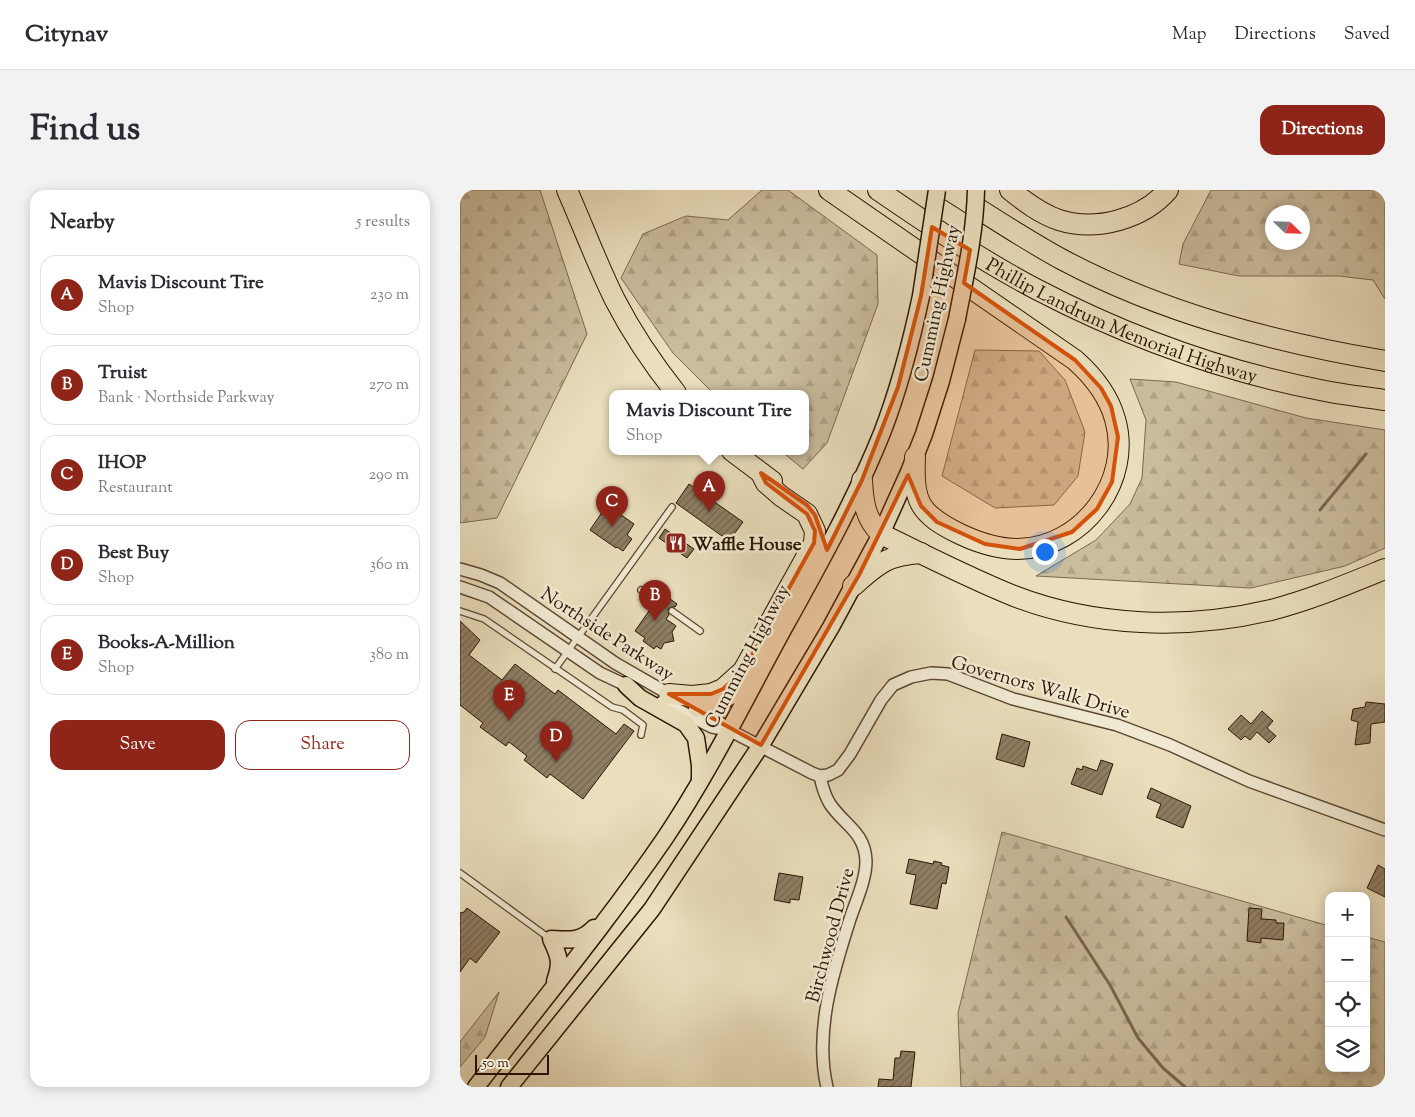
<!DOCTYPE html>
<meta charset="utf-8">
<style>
:root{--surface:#fff;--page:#f2f2f3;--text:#2b2b33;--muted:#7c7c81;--line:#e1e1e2;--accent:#8f2418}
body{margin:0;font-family:"Sorts Mill Goudy",serif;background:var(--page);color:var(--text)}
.controls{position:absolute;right:15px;bottom:15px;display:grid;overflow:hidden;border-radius:10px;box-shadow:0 2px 12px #0003}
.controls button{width:45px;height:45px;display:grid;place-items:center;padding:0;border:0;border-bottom:1px solid var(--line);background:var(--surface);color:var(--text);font:25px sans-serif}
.compass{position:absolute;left:805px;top:15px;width:45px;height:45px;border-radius:50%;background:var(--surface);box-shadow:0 2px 12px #0003;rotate:113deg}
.scale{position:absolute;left:15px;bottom:12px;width:74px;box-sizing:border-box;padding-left:5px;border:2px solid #2c1504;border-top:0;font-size:14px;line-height:18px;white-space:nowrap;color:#2c1504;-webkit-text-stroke:4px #f1ead3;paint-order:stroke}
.you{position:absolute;left:584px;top:361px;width:18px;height:18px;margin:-12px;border:4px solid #fff;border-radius:50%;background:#1a73e8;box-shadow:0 0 0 8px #1a73e833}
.badge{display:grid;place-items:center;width:32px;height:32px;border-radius:50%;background:var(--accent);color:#fff;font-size:16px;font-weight:700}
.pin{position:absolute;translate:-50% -41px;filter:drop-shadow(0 1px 2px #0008)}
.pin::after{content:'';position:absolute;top:26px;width:18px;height:15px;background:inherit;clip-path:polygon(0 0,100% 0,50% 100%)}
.popup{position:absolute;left:149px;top:200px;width:200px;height:65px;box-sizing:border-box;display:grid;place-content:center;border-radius:10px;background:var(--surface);filter:drop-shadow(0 1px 4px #0005);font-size:16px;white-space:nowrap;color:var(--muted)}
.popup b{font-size:19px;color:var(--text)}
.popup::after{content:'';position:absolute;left:50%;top:100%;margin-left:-10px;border:10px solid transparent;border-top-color:var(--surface)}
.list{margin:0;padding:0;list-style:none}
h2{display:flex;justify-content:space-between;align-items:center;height:65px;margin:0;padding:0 20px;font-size:21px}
h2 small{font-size:16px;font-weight:400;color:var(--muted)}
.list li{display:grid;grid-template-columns:32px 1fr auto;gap:15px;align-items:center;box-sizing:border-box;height:80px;margin:0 10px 10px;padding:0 10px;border:1px solid var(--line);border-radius:15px}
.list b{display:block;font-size:19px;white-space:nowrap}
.list p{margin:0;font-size:16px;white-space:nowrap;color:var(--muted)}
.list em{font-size:16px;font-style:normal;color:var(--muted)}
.actions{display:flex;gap:10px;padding:15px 20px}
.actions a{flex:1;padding:11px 0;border:1px solid var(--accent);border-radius:15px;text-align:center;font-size:18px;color:var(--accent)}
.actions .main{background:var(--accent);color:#fff}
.icon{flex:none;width:28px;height:28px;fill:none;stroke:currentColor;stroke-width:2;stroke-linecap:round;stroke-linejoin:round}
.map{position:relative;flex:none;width:925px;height:897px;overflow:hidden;border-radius:15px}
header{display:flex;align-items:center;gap:30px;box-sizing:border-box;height:70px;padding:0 25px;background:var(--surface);border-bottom:1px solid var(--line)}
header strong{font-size:24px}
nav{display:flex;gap:28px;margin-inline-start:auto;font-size:18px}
.intro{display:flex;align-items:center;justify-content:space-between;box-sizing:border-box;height:120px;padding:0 30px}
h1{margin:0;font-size:35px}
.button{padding:12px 22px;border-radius:15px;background:var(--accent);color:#fff;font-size:18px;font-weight:700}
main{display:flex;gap:30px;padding:0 30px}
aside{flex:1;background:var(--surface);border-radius:15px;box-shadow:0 2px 12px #0003}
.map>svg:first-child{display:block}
.forest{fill:url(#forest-firs);stroke:#7b6850;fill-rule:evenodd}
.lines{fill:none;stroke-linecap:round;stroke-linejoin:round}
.stream{stroke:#77654d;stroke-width:3}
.building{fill:url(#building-hatch);stroke:#2c1504}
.lane-casing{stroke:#5c4732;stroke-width:8}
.street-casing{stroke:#5c4732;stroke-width:14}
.primary-casing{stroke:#2c1504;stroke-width:19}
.highway-casing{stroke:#2c1504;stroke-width:22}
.lane{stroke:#f1ead3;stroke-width:5.5}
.street{stroke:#f1ead3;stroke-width:11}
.primary{stroke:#eadebc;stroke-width:16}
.highway{stroke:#eadebc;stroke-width:20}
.primary-bridge-casing{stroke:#2c1504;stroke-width:19;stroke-linecap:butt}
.primary-bridge{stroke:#eadebc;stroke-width:16}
.marked{fill:#d5520b;fill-opacity:0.2;stroke:#d5520b;stroke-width:4;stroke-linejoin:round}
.labels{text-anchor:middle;stroke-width:5;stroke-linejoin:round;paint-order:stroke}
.street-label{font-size:19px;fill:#2c1504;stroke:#f1ead3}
.poi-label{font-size:19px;font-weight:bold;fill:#2c1504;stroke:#f1ead3;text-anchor:start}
</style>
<header>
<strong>Citynav</strong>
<nav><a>Map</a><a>Directions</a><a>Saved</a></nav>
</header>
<div class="intro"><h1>Find us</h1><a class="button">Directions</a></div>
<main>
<aside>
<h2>Nearby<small>5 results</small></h2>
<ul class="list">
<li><span class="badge">A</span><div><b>Mavis Discount Tire</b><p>Shop</p></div><em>230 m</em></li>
<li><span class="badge">B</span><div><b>Truist</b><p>Bank · Northside Parkway</p></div><em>270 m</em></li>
<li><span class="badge">C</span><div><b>IHOP</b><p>Restaurant</p></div><em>290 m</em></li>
<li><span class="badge">D</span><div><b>Best Buy</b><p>Shop</p></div><em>360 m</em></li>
<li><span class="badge">E</span><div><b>Books-A-Million</b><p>Shop</p></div><em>380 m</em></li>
</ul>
<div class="actions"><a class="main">Save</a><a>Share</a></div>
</aside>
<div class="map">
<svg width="925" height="897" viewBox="0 0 925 897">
<defs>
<pattern id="forest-firs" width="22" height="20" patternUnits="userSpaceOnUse" patternTransform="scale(1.25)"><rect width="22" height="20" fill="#cabc9d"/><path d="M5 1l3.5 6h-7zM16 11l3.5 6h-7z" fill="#aea186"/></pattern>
<pattern id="building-hatch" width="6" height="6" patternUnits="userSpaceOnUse" patternTransform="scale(1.25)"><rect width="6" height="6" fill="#8f7e64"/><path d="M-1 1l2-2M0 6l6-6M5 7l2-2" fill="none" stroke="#756650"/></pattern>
</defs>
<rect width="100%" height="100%" fill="#eadebc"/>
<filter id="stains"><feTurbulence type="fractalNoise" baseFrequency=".004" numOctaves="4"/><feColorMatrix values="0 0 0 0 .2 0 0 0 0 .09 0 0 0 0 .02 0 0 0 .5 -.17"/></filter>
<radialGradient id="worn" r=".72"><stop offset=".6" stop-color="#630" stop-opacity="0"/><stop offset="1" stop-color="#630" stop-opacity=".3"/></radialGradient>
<g class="forest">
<polygon points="0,0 80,0 127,144 37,328 0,333"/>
<polygon points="302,0 328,0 417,65 418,114 367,253 343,279 321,261 345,261 345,203 253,203 213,163 161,88 183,44 226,26 268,30"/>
<path d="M751 0H925V109L913 90 879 86H779L719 74 723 54ZM842 22V52H812V22Z"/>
<polygon points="515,160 579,161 605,190 625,242 618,286 594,315 535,318 482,286"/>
<polygon points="670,189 716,192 846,228 925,240 925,358 885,376 791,398 576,386 636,350 670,314 682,288 686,230"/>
<polygon points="542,642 869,736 869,878 906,878 906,747 925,752 925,897 501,897 498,823"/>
<polygon points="39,802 25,847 0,877 0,852"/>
</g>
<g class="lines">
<g class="stream">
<polyline points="860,320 906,264"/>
<polyline points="606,727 650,795 678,848 703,878 725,897"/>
</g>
</g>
<g class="building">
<polygon points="229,294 283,332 269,351 216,313"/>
<polygon points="147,315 174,334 167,345 172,349 163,361 157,357 156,358 130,340"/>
<polygon points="205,339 234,359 227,368 199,348"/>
<polygon points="206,406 217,414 215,417 211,417 208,419 209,425 206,429 216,436 212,442 214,451 204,453 201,459 196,456 194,459 183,451 185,448 175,441 191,418 195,421 198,417 204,416 205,413 203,409"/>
<polygon points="0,431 20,450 9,465 42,490 55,474 95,504 98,500 156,544 164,534 174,541 123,609 90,584 87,588 64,570 67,566 49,552 46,556 20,537 23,533 0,515"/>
<polygon points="906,512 925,514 925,532 911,534 910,553 895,555 898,532 891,530 893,519 905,517"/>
<polygon points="802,521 813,531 807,538 816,546 809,553 797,542 790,550 785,546 781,550 768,539 781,525 791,534"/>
<polygon points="542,544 570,552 564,577 536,569"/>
<polygon points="641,570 653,574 642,605 611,594 617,578 622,580 623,576 637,581"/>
<polygon points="691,598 731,616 723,638 696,627 701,614 687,608"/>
<polygon points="449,669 473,674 474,671 482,673 481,675 489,677 486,694 482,693 477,719 450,714 456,685 446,683"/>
<polygon points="918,675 925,679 925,707 907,698"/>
<polygon points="319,683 343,687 339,710 330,709 330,713 314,710"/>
<polygon points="7,718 40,742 16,773 10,768 0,782 0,723 4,722"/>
<polygon points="789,718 802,719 801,729 816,730 816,733 824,733 823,750 801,748 801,753 787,751"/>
<polygon points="441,861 455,862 451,897 418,897 419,889 433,890 435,868 440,868"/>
</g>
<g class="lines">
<g class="lane-casing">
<g id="lane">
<polyline points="181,400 200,413"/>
<polyline points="0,421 24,429 152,517 163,520 183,535 181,545"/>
<polyline points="212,421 240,441"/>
<polyline points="95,479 212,317"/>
<polyline points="0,683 89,748"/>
</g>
</g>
<g class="street-casing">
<g id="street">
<polyline points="0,379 21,385 40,393 155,473 214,507"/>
<polyline points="0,397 29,407 140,483 172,498"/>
<polyline points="202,512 252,537 268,540"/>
<polyline points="237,519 253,527 269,540 352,583 360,586 368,585 378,580 390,564 421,510 433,495 451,487 471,483 488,484 553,509 657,535 710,555 789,591 925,640"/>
<path d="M360 586C362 596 365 606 370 614 384 635 405 642 406 671 406 690 396 711 390 729 373 782 354 842 367 897"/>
</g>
</g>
<g class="primary-casing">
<g id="primary">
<polyline points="166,495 180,508 226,534 236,548 240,575 240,591"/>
<polyline points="237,519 252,516 271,506 294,487"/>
<path d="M95 791C102 772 99 766 91 749 109 750 121 752 134 738"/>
<path d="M16 897C79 815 146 734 205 648 250 581 286 507 325 436 360 373 395 310 422 243 439 199 451 153 461 106"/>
<polyline points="49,897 192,719 301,555 371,437 421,344 449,282 464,244 481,191 497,129"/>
</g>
</g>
<g class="highway-casing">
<g id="highway">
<path d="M107 0C123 36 137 74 155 110 172 143 193 174 216 203"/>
<path d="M369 0 615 170C633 186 648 204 655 229 673 290 623 358 558 359 538 359 519 353 500 344 459 324 453 312 455 267"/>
<path id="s1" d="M418 0C469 35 521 70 576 99 666 146 765 182 865 201 885 205 905 207 925 210"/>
<path d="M489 0C527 24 564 49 603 70 703 123 814 152 925 171"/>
<path d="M550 0C565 12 581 24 599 30 636 42 683 29 708 0"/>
<polyline points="272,261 312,291"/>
<path d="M402 290C403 311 405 329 421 344 465 365 509 388 554 406 635 437 727 440 811 420 850 410 888 394 925 379"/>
<path d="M393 396C418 374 427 365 461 363"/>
<polyline points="209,504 232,506 251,504 263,499 283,481 354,353 355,341 347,324 321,306 306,293 301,283"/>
</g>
</g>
<use href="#lane" class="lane"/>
<use href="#street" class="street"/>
<use href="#primary" class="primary"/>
<use href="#highway" class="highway"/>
<g class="primary-bridge-casing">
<g id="primary-bridge">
<polyline points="461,106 477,0"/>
<path d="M497 129C505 87 515 44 516 0"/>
</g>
</g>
<use href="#primary-bridge" class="primary-bridge"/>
</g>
<path class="marked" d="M472 37 510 60 504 93 615 170 641 198 651 216 658 247 652 292 637 319 612 342 560 359 525 354 477 332 461 316 448 285 399 385 301 555 209 504H251L263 499 283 481 354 353 355 341 347 324 306 293 301 283 347 315 355 325 367 360 402 290 438 197 461 106Z"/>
<defs>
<g id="restaurant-square" transform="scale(1.125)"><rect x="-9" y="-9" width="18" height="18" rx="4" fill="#8f2418" stroke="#f1ead3"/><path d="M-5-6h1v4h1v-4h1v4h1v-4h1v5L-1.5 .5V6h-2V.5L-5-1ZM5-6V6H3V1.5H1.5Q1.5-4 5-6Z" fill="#fff"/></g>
</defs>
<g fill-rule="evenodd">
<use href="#restaurant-square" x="216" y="353"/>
</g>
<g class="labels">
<g class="street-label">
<text transform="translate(476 113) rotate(-78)" y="7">Cumming Highway</text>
<text dy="7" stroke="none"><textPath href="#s1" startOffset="278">Phillip Landrum Memorial Highway</textPath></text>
<text transform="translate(148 443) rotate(33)" y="7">Northside Parkway</text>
<text transform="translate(286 466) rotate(-62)" y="7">Cumming Highway</text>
<text transform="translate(581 496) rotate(16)" y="7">Governors Walk Drive</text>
<text transform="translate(369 745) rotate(-75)" y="7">Birchwood Drive</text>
</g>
<g class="poi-label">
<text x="232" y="360">Waffle House</text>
</g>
</g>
<rect width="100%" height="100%" filter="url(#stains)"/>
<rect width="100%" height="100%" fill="url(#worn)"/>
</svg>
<div class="controls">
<button>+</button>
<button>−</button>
<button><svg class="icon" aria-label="locate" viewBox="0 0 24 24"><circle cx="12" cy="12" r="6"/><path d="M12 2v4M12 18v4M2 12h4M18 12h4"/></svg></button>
<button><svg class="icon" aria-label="layers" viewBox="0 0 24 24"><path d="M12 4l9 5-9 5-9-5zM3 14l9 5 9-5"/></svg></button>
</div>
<svg class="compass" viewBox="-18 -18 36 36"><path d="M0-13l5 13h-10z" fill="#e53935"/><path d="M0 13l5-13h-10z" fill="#7c7c81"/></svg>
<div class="scale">50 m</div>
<div class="you"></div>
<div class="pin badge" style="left:249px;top:322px">A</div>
<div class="popup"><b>Mavis Discount Tire</b>Shop</div>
<div class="pin badge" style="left:195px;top:431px">B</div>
<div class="pin badge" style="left:152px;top:337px">C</div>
<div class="pin badge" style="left:96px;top:572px">D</div>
<div class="pin badge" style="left:49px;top:531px">E</div>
</div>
</main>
